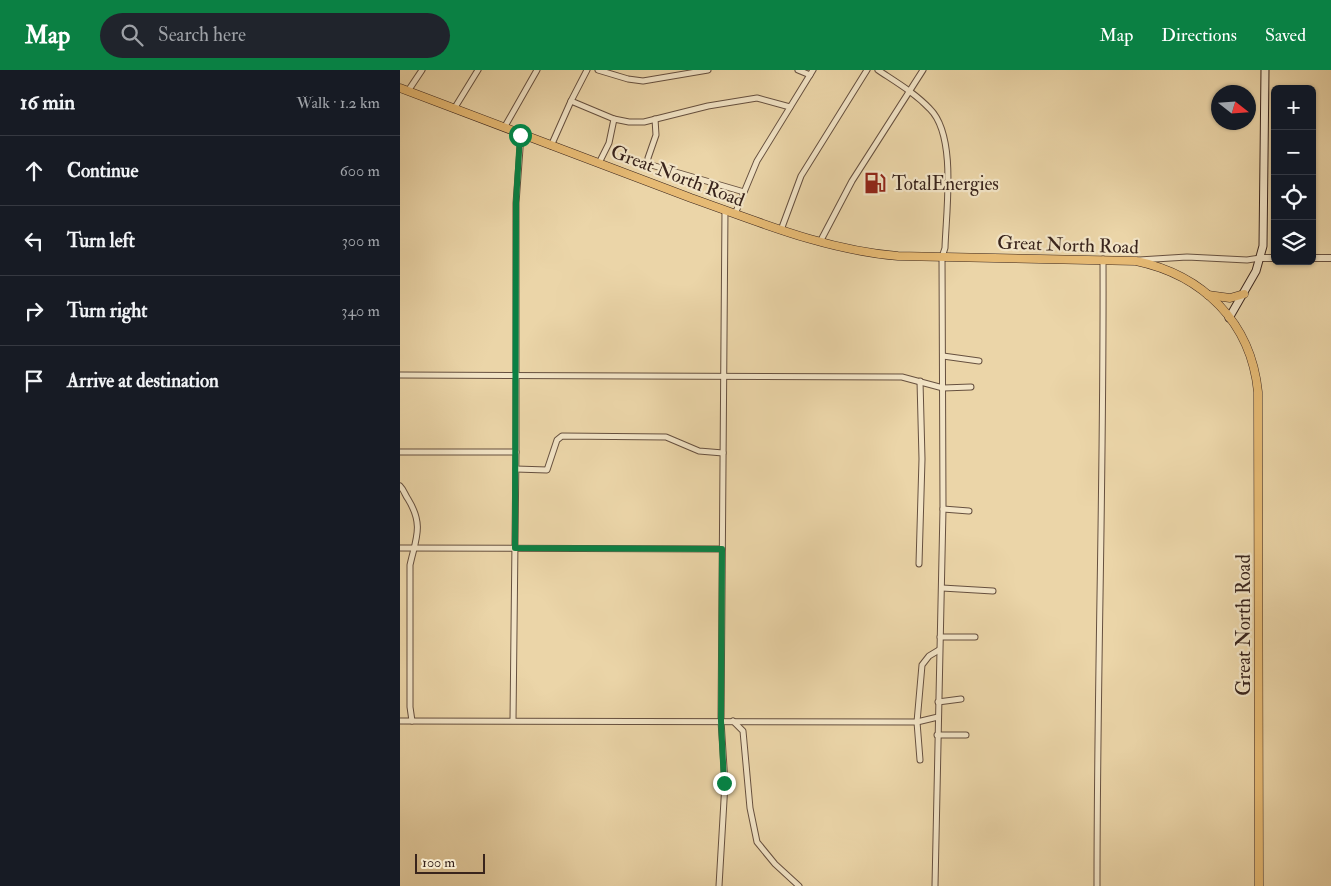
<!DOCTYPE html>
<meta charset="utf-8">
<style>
:root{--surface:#171b24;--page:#20242c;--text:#f1f3f6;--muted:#9ea1a6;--line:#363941;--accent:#0b8043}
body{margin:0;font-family:"IM FELL Double Pica",serif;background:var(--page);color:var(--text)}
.controls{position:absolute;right:15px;top:15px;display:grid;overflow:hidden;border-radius:8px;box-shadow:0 1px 4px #0004}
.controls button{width:45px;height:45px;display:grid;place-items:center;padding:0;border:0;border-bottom:1px solid var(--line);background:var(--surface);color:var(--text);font:25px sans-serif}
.compass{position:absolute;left:811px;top:15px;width:45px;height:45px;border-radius:50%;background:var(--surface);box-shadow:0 1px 4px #0004;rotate:107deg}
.scale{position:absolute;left:15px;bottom:12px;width:70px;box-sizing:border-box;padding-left:5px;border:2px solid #39241c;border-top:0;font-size:14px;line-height:18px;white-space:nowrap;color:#39241c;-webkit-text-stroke:4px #f2e4c6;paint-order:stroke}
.stop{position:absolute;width:15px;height:15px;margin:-11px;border:4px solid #0b8043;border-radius:50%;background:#fff}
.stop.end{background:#0b8043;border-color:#fff;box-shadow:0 1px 5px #0008}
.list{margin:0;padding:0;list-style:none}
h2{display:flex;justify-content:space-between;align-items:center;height:65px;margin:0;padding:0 20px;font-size:21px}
h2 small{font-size:16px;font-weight:400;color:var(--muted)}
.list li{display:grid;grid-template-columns:32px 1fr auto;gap:15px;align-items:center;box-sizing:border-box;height:70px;padding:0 20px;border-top:1px solid var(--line)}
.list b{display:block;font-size:19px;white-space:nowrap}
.list em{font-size:16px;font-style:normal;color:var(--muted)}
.icon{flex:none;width:28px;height:28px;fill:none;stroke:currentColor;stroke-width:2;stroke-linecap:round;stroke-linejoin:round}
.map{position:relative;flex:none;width:931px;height:816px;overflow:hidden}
header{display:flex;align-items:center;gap:30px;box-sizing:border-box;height:70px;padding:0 25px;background:var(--accent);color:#fff}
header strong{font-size:24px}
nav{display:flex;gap:28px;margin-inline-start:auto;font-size:18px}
.search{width:350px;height:45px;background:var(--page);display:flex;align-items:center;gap:12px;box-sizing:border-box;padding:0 18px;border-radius:28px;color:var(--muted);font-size:19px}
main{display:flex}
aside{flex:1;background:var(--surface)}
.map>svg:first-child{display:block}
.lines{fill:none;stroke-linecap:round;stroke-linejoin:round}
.minor-casing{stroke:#66503f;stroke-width:7}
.tertiary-casing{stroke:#66503f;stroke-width:8}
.secondary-casing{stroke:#39241c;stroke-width:9}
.trunk-casing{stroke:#39241c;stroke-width:9}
.minor{stroke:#f2e4c6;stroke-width:5}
.tertiary{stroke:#f2e4c6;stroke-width:6}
.secondary{stroke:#f2e4c6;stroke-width:7}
.trunk{stroke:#e6ba74;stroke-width:8}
.route{stroke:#0b8043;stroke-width:6}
.labels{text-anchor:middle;stroke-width:4.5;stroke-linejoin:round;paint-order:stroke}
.street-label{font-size:19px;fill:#39241c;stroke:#f2e4c6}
.poi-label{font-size:19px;fill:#39241c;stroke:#f2e4c6;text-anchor:start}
</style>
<header>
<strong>Map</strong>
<div class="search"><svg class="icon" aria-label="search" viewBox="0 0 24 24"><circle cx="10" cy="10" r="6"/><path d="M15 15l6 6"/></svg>Search here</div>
<nav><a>Map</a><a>Directions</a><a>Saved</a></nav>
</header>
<main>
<aside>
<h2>16 min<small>Walk · 1.2 km</small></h2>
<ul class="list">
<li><svg class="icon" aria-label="ahead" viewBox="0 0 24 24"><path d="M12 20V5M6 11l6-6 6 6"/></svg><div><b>Continue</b></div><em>600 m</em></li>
<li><svg class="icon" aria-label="left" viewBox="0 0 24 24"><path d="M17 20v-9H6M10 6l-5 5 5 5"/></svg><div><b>Turn left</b></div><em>300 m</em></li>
<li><svg class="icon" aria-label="right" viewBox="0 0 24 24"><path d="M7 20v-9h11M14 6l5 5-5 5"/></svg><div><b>Turn right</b></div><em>340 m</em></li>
<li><svg class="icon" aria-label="arrive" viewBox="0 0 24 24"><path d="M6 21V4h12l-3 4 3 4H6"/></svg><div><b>Arrive at destination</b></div></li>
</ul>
</aside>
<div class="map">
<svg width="931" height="816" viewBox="0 0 931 816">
<rect width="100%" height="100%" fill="#ebd5a8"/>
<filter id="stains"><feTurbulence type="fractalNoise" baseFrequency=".004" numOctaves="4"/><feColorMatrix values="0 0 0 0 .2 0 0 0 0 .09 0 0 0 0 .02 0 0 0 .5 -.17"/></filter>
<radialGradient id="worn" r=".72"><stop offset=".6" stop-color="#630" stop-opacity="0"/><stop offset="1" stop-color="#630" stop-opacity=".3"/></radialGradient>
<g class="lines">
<g class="minor-casing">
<g id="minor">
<polyline points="187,0 171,31 214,49 229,52 244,52 308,36 357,28 390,37"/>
<polyline points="198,0 228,9 243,11 308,0"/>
<polyline points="398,0 410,5"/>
<path d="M478 0C496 12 515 23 530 39 557 66 546 141 545 178L542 187 543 439 535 816"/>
<polyline points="8,21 22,0"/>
<polyline points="54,39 78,0"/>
<polyline points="255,49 256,65 248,88 248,94 344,122"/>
<polyline points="104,58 137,0"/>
<polyline points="151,76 171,31"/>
<polyline points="199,93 209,73 214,49"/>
<polyline points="335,144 357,91 413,0"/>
<polyline points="381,160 401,106 467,0"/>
<polyline points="420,172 452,111 523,0"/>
<polyline points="739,190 787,187 847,190 860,188"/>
<polyline points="543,286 579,291"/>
<polyline points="0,305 502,307 543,318 571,317"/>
<polyline points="0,382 116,382 116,133 121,65"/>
<polyline points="116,399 147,400 157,370 162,366 266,367 299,381 323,383"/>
<path d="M0 416C4 420 5 425 8 429 24 455 16 468 10 495V637L12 651"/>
<polyline points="543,439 569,441"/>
<polyline points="0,478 322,479"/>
<polyline points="519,494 522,389 520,311"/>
<polyline points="542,518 593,521"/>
<polyline points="540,567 575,567"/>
<polyline points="538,632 561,629"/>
<polyline points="113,650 116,382"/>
<polyline points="0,651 517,652 538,647"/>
<polyline points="333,651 343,661 350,738 357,772 375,794 399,816"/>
<polyline points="537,665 566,665"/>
<polyline points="520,690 517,652 522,595 529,586 539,580"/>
<polyline points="319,816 325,713 321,651 325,140"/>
<path d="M697 816C697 607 704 398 703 189"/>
</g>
</g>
<g class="tertiary-casing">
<g id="tertiary">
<polyline points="860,188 875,188"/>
<polyline points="912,188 931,188"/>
</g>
</g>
<g class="secondary-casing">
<polyline id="secondary" points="829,248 856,201 863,176 865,0"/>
</g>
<g class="trunk-casing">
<g id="trunk">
<path d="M0 18C97 54 194 92 291 128 359 152 425 180 498 186L736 191C803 205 851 252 858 322L859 816"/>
<polyline points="808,225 830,228 844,224"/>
</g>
</g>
<use href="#minor" class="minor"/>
<use href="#tertiary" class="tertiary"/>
<use href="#secondary" class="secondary"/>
<use href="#trunk" class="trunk"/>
</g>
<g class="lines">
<polyline class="route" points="120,65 116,132 115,478 322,479 321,651 324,713"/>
</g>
<defs>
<g id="fuel-bare" transform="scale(1.725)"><path d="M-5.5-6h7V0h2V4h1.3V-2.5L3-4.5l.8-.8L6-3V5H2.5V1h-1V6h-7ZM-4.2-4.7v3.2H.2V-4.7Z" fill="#8f2418" stroke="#f2e4c6" stroke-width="2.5" paint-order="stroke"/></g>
</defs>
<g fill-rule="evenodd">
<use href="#fuel-bare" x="475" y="113"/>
</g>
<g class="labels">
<g class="street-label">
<text transform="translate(278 105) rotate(21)" y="7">Great North Road</text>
<text transform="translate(668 174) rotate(2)" y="7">Great North Road</text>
<text transform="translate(843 555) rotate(-90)" y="7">Great North Road</text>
</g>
<g class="poi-label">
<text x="492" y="120">TotalEnergies</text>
</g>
</g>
<rect width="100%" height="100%" filter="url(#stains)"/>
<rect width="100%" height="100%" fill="url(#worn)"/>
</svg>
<div class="controls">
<button>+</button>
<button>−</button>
<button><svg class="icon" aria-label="locate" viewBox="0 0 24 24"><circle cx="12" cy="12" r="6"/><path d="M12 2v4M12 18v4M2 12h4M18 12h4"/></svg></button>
<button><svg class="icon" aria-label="layers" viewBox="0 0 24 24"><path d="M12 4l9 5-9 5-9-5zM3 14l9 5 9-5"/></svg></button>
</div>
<svg class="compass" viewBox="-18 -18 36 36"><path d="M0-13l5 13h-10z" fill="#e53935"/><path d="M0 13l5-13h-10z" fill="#9ea1a6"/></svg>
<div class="scale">100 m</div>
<div class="stop" style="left:120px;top:65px"></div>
<div class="stop end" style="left:324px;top:713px"></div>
</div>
</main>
